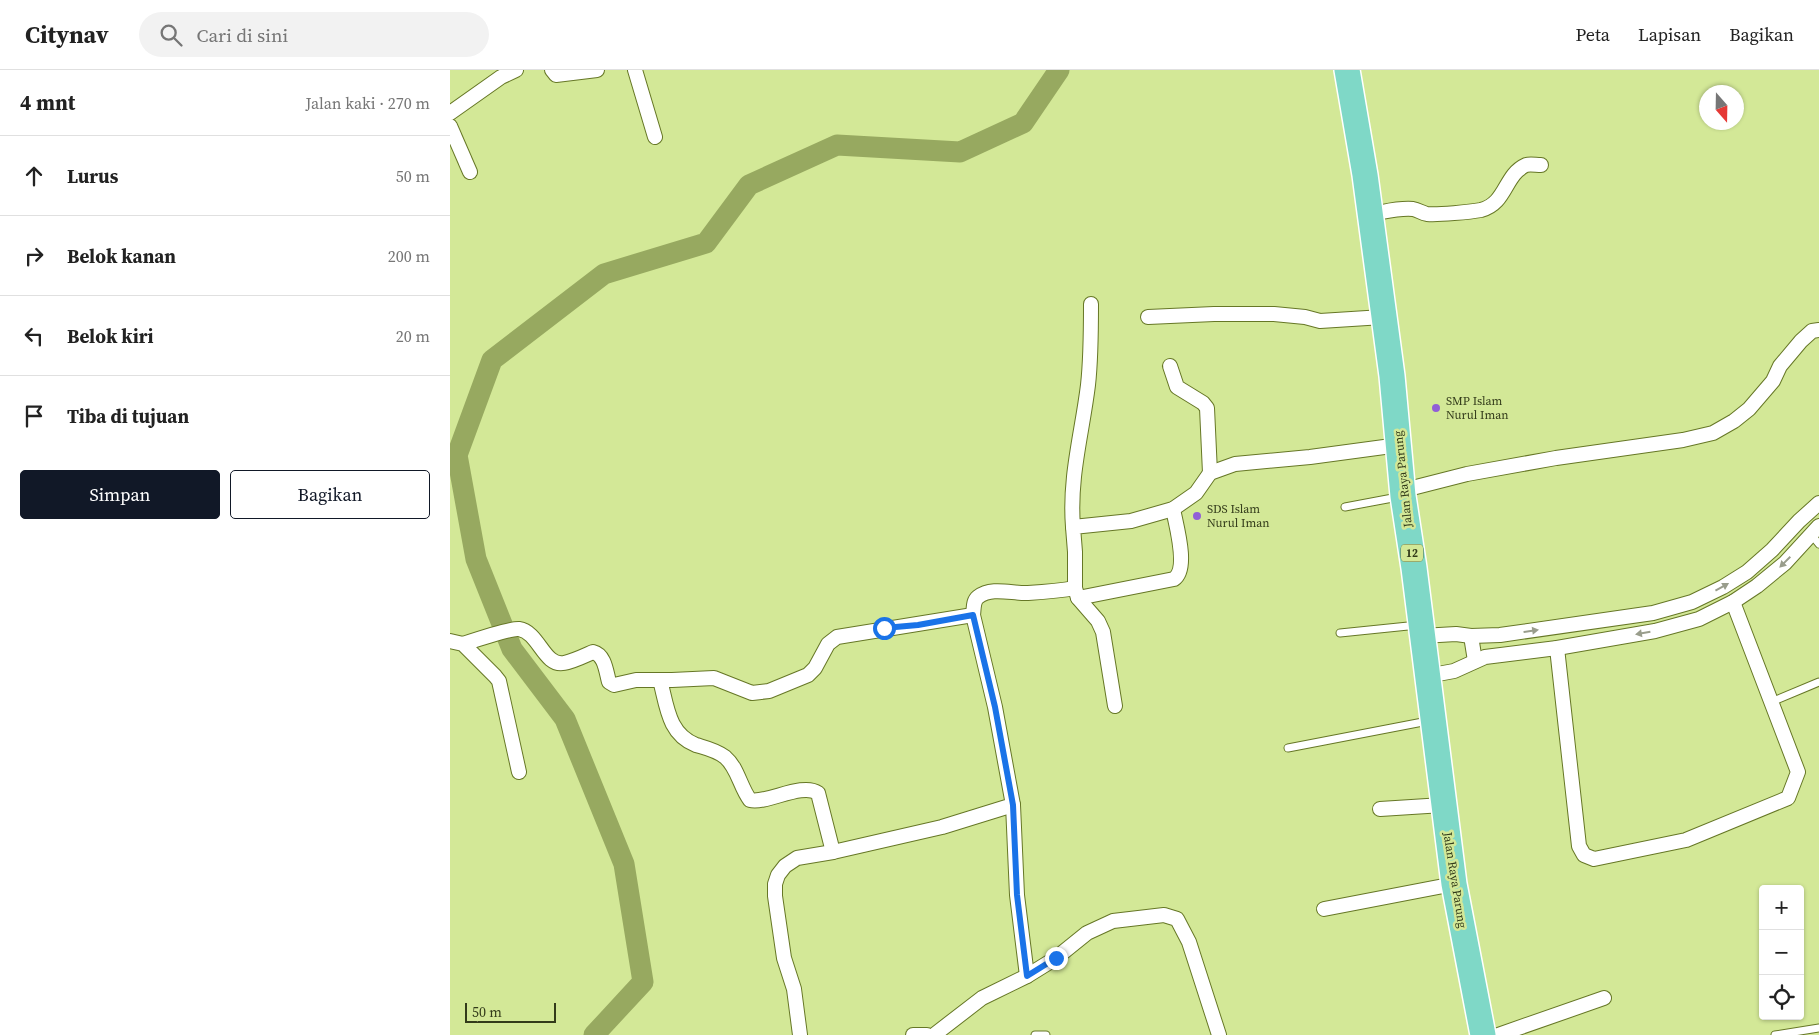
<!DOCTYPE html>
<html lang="id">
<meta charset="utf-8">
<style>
:root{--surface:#fff;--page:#f2f2f2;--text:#222;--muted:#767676;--line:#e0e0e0;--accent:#111827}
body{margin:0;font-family:"Source Serif 4",serif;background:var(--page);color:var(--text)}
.controls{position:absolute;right:15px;bottom:15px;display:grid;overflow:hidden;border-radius:5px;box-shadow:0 1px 4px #0004}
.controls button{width:45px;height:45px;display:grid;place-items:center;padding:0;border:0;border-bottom:1px solid var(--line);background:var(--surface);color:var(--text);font:25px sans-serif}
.compass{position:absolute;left:1249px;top:15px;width:45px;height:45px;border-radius:50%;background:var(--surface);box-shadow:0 1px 4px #0004;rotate:160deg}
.scale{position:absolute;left:15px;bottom:12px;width:91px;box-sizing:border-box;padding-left:5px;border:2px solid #333b1a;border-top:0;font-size:14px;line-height:18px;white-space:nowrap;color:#333b1a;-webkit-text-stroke:4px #d3e897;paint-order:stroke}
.stop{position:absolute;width:15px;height:15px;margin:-11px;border:4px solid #1a73e8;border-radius:50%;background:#fff}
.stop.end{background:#1a73e8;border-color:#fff;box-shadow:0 1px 5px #0008}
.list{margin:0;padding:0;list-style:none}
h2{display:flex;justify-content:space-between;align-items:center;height:65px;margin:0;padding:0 20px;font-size:21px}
h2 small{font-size:16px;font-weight:400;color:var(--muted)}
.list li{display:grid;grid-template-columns:32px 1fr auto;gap:15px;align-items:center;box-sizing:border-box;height:80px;padding:0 20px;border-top:1px solid var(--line)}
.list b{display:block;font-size:19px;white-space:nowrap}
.list em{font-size:16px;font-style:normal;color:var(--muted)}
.actions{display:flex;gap:10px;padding:15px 20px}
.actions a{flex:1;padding:11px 0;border:1px solid var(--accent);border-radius:5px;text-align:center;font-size:18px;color:var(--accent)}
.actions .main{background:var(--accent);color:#fff}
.icon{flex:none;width:28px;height:28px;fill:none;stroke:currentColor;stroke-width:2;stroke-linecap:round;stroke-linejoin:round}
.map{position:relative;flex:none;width:1369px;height:965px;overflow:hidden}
header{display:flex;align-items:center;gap:30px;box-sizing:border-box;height:70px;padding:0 25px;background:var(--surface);border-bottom:1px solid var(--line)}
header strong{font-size:24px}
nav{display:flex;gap:28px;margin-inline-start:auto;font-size:18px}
.search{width:350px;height:45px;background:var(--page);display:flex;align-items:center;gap:12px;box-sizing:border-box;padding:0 18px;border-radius:28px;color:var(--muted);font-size:19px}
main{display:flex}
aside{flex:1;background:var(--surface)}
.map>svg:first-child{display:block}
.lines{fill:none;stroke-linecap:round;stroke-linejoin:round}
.river{stroke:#97a960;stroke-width:21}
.lane-casing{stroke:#667726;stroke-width:9}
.street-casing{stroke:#667726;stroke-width:16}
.highway-casing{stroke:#fff;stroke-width:28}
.lane{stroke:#fff;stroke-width:7}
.street{stroke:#fff;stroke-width:14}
.highway{stroke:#7fd8c7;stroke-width:25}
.oneway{fill:#999d8c}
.route{stroke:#1a73e8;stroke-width:6}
.poi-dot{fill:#915ed7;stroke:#d3e897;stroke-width:2}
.labels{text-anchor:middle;stroke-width:5;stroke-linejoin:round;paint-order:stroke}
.shield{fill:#d3e897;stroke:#636f40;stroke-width:1}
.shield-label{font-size:11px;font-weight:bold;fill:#333b1a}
.poi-label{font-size:12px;fill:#333b1a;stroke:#d3e897;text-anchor:start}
.street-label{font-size:12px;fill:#333b1a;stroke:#d3e897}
</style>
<header>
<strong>Citynav</strong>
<div class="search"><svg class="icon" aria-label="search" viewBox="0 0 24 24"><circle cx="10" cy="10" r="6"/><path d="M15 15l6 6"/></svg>Cari di sini</div>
<nav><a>Peta</a><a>Lapisan</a><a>Bagikan</a></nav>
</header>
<main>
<aside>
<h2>4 mnt<small>Jalan kaki · 270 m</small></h2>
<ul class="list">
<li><svg class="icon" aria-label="ahead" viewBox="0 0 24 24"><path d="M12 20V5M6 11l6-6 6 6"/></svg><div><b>Lurus</b></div><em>50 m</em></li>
<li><svg class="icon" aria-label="right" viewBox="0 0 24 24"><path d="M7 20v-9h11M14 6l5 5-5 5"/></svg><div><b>Belok kanan</b></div><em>200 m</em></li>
<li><svg class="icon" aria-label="left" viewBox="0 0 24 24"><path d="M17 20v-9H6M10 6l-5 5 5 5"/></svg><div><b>Belok kiri</b></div><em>20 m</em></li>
<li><svg class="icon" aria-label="arrive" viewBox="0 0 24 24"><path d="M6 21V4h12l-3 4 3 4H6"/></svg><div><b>Tiba di tujuan</b></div></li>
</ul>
<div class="actions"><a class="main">Simpan</a><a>Bagikan</a></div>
</aside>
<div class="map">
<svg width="1369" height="965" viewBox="0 0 1369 965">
<rect width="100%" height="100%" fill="#d3e897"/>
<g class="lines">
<polyline class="river" points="144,965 193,912 174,794 115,649 62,579 26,489 7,385 42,290 154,204 256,173 299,115 387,75 510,82 573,53 609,0"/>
<g class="lane-casing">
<g id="lane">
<polyline points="895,437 948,427"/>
<polyline points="1361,464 1369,474"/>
<polyline points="890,563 968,555"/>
<polyline points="1321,632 1369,612"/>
<polyline points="838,678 978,651"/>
<polyline points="585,965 596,965"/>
<polyline points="1325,965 1369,958"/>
</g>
</g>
<g class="street-casing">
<g id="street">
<polyline points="102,0 106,5 147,0"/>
<polyline points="185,0 205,67"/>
<polyline points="0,43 51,7 66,0"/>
<polyline points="0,56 20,102"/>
<path d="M932 142C942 140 952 138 963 139 968 140 972 143 977 144 988 145 1020 142 1031 140 1057 133 1054 105 1076 95 1080 94 1086 95 1091 95"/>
<polyline points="698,247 764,244 824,244 855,247 870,251 933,247"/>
<polyline points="720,296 727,317 753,333 757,338 760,403"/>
<polyline points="966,417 1017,404 1106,388 1233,370 1263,363 1284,351 1299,339 1323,311 1330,296 1351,271 1362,261 1369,260"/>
<path d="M623 457C619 407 632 364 638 315 641 288 641 261 641 234"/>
<path d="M628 528 724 509C739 499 726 455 723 439"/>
<polyline points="972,566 1006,564 1021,566 1050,565 1203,543 1242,532 1273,517 1297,502 1322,480 1349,451 1369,433"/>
<polyline points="1021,566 1025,591"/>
<polyline points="0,571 13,574 45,606 49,611 69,702"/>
<path d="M13 574C22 571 62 558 69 559 89 562 94 597 114 593 124 591 134 586 143 582 155 585 156 601 159 612L164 615 186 610H222L264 608 302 623 319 621 358 605 365 598 378 574 387 567 523 545"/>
<polyline points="1107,578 1129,776 1134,785 1144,789 1236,770 1338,728 1348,702 1283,532"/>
<polyline points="977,606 1004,601 1035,587 1107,578 1205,561 1249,549 1283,532 1307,516 1335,493 1369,456"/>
<path d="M210 610C217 636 218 664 246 675 256 678 266 680 275 687 288 698 290 717 300 730 317 734 352 712 368 723L383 782"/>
<polyline points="665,636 653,562 648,551 628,528 625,518 625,482 623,457 681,451 723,439 746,423 760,403 785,394 860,387 949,375"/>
<polyline points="563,735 567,825 577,906"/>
<polyline points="930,739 993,735"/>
<polyline points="874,839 1004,814"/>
<path d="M350 965 344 919 334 888 325 826V814L328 805 335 796 347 788 383 782 492 757 563 735 545 637 523 545C524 538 523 531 528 527 542 516 563 524 578 523 594 522 609 521 625 518"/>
<polyline points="463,965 477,965"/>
<polyline points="484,965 532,928 577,906 606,888 637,863 663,851 714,845 727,849 739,872 769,965"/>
<polyline points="1048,965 1154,928"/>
</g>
</g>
<g class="highway-casing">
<polyline id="highway" points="897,0 915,105 942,306 953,426 964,498 1004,814 1033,965"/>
</g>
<use href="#lane" class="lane"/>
<use href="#street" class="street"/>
<use href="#highway" class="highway"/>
</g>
<defs><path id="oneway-solid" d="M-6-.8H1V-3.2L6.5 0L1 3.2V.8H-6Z" transform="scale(1.25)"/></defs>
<g class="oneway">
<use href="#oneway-solid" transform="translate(1335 492) rotate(135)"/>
<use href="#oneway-solid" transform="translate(1272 517) rotate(-29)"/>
<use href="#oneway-solid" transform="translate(1081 561) rotate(-8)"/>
<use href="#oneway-solid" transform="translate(1193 563) rotate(170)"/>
</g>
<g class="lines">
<polyline class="route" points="434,558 468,555 523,545 545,637 563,735 567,825 577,906 606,888"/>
</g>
<g class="poi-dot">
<circle cx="986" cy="338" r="5"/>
<circle cx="747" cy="446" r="5"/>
</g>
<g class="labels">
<rect class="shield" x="951" y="474.5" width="22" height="17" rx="4"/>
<g class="shield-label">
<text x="962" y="487">12</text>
</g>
<g class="poi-label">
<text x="996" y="335">SMP Islam<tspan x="996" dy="14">Nurul Iman</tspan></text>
<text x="757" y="443">SDS Islam<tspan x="757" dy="14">Nurul Iman</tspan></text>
</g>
<g class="street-label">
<text transform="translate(953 409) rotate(-96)" y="4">Jalan Raya Parung</text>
<text transform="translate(1005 810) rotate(81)" y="4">Jalan Raya Parung</text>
</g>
</g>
</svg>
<div class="controls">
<button>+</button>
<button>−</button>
<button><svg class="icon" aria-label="locate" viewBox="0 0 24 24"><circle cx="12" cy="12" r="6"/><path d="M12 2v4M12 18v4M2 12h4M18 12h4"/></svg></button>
</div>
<svg class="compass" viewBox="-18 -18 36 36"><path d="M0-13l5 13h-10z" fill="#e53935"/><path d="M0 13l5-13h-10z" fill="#767676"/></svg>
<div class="scale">50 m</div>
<div class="stop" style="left:434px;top:558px"></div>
<div class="stop end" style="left:606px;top:888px"></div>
</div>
</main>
